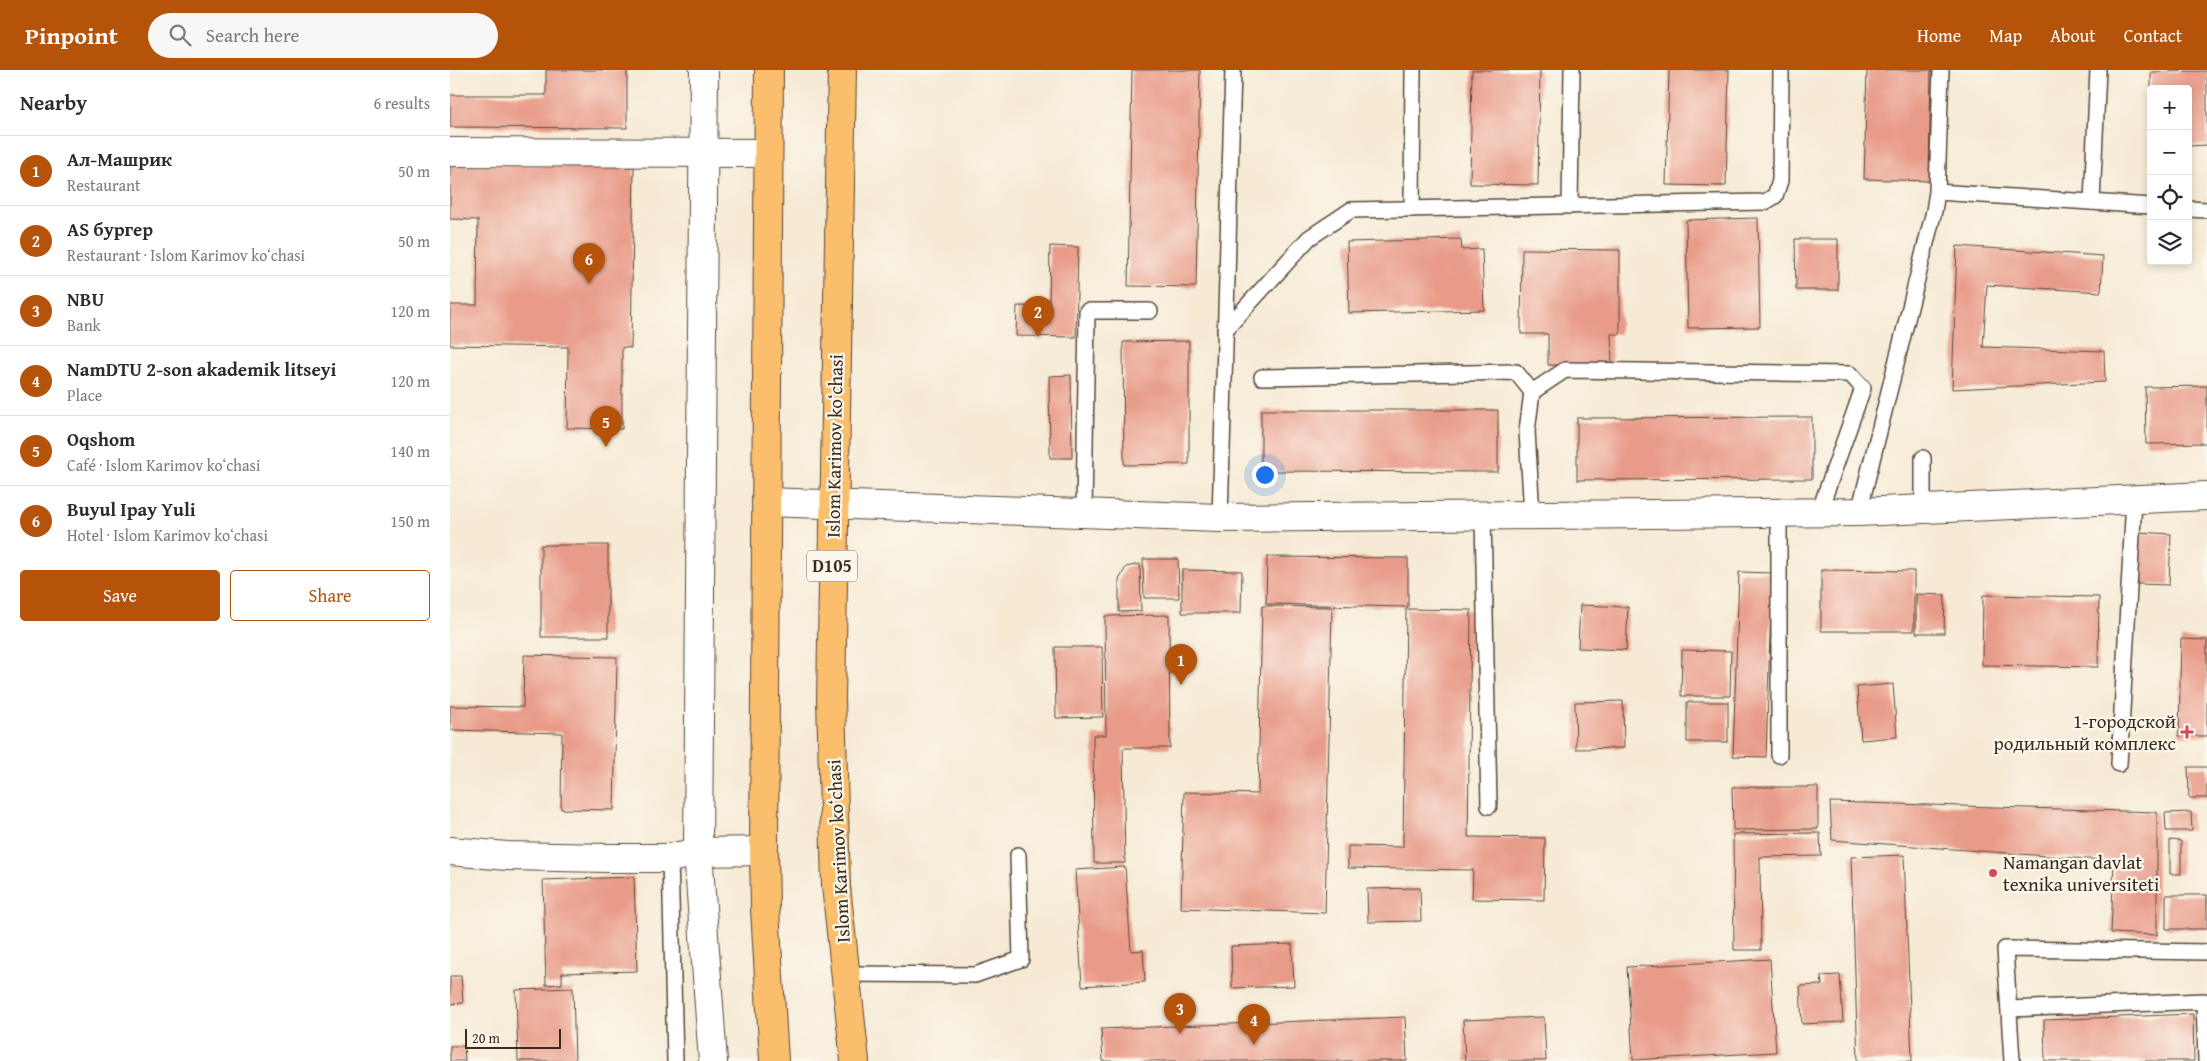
<!DOCTYPE html>
<meta charset="utf-8">
<style>
:root{--surface:#fff;--page:#f7f7f7;--text:#2b2b33;--muted:#7c7c81;--line:#e1e1e2;--accent:#b45309}
body{margin:0;font-family:"Gentium Book Plus",serif;background:var(--page);color:var(--text)}
.controls{position:absolute;right:15px;top:15px;display:grid;overflow:hidden;border-radius:5px;box-shadow:0 2px 8px #0003}
.controls button{width:45px;height:45px;display:grid;place-items:center;padding:0;border:0;border-bottom:1px solid var(--line);background:var(--surface);color:var(--text);font:25px sans-serif}
.scale{position:absolute;left:15px;bottom:12px;width:96px;box-sizing:border-box;padding-left:5px;border:2px solid #3b2a1e;border-top:0;font-size:14px;line-height:18px;white-space:nowrap;color:#3b2a1e;-webkit-text-stroke:4px #fbf7ec;paint-order:stroke}
.you{position:absolute;left:814px;top:404px;width:18px;height:18px;margin:-12px;border:4px solid #fff;border-radius:50%;background:#1a73e8;box-shadow:0 0 0 8px #1a73e833}
.badge{display:grid;place-items:center;width:32px;height:32px;border-radius:50%;background:var(--accent);color:#fff;font-size:16px;font-weight:700}
.pin{position:absolute;translate:-50% -41px;filter:drop-shadow(0 1px 2px #0008)}
.pin::after{content:'';position:absolute;top:26px;width:18px;height:15px;background:inherit;clip-path:polygon(0 0,100% 0,50% 100%)}
.list{margin:0;padding:0;list-style:none}
h2{display:flex;justify-content:space-between;align-items:center;height:65px;margin:0;padding:0 20px;font-size:21px}
h2 small{font-size:16px;font-weight:400;color:var(--muted)}
.list li{display:grid;grid-template-columns:32px 1fr auto;gap:15px;align-items:center;box-sizing:border-box;height:70px;padding:0 20px;border-top:1px solid var(--line)}
.list b{display:block;font-size:19px;white-space:nowrap}
.list p{margin:0;font-size:16px;white-space:nowrap;color:var(--muted)}
.list em{font-size:16px;font-style:normal;color:var(--muted)}
.actions{display:flex;gap:10px;padding:15px 20px}
.actions a{flex:1;padding:11px 0;border:1px solid var(--accent);border-radius:5px;text-align:center;font-size:18px;color:var(--accent)}
.actions .main{background:var(--accent);color:#fff}
.icon{flex:none;width:28px;height:28px;fill:none;stroke:currentColor;stroke-width:2;stroke-linecap:round;stroke-linejoin:round}
.map{position:relative;flex:none;width:1757px;height:991px;overflow:hidden}
header{display:flex;align-items:center;gap:30px;box-sizing:border-box;height:70px;padding:0 25px;background:var(--accent);color:#fff}
header strong{font-size:24px}
nav{display:flex;gap:28px;margin-inline-start:auto;font-size:18px}
.search{width:350px;height:45px;background:var(--page);display:flex;align-items:center;gap:12px;box-sizing:border-box;padding:0 18px;border-radius:28px;color:var(--muted);font-size:19px}
main{display:flex}
aside{flex:1;background:var(--surface)}
.map>svg:first-child{display:block}
.building{fill:#e99b89}
.lines{fill:none;stroke-linecap:round;stroke-linejoin:round}
.service-casing{stroke:#574739;stroke-width:18}
.minor-casing{stroke:#574739;stroke-width:30}
.trunk-casing{stroke:#574739;stroke-width:30}
.service{stroke:#fff;stroke-width:15}
.minor{stroke:#fff;stroke-width:28}
.trunk{stroke:#fabe6d;stroke-width:28}
.poi-dot{fill:#d1495b;stroke:#fbf7ec;stroke-width:2}
.labels{text-anchor:middle;stroke-width:4.5;stroke-linejoin:round;paint-order:stroke}
.shield{fill:#fbf7ec;stroke:#75685c;stroke-width:1}
.shield-label{font-size:18px;font-weight:bold;fill:#3b2a1e}
.street-label{font-size:19px;fill:#3b2a1e;stroke:#fbf7ec}
.poi-label{font-size:19px;fill:#3b2a1e;stroke:#fbf7ec;text-anchor:end}
</style>
<header>
<strong>Pinpoint</strong>
<div class="search"><svg class="icon" aria-label="search" viewBox="0 0 24 24"><circle cx="10" cy="10" r="6"/><path d="M15 15l6 6"/></svg>Search here</div>
<nav><a>Home</a><a>Map</a><a>About</a><a>Contact</a></nav>
</header>
<main>
<aside>
<h2>Nearby<small>6 results</small></h2>
<ul class="list">
<li><span class="badge">1</span><div><b>Ал-Машрик</b><p>Restaurant</p></div><em>50 m</em></li>
<li><span class="badge">2</span><div><b>AS бургер</b><p>Restaurant · Islom Karimov koʻchasi</p></div><em>50 m</em></li>
<li><span class="badge">3</span><div><b>NBU</b><p>Bank</p></div><em>120 m</em></li>
<li><span class="badge">4</span><div><b>NamDTU 2-son akademik litseyi</b><p>Place</p></div><em>120 m</em></li>
<li><span class="badge">5</span><div><b>Oqshom</b><p>Café · Islom Karimov koʻchasi</p></div><em>140 m</em></li>
<li><span class="badge">6</span><div><b>Buyul Ipay Yuli</b><p>Hotel · Islom Karimov koʻchasi</p></div><em>150 m</em></li>
</ul>
<div class="actions"><a class="main">Save</a><a>Share</a></div>
</aside>
<div class="map">
<svg width="1757" height="991" viewBox="0 0 1757 991">
<rect width="100%" height="100%" fill="#fbf7ec"/>
<filter id="ink" filterUnits="userSpaceOnUse"><feTurbulence type="fractalNoise" baseFrequency=".02" numOctaves="2"/><feDisplacementMap in="SourceGraphic" scale="10" xChannelSelector="R" yChannelSelector="G"/><feConvolveMatrix kernelMatrix="1 2 1 2 8 2 1 2 1" color-interpolation-filters="sRGB"/></filter>
<filter id="wash" filterUnits="userSpaceOnUse"><feTurbulence type="fractalNoise" baseFrequency=".0096" numOctaves="4" result="noise"/><feDisplacementMap in="SourceGraphic" scale="20" xChannelSelector="R" yChannelSelector="G"/><feGaussianBlur stdDeviation="1.12" result="paint"/><feColorMatrix in="noise" values="0 0 0 0 0 0 0 0 0 0 0 0 0 0 0 0 0 1.4 0 .05"/><feComposite in="paint" operator="in"/></filter>
<g filter="url(#wash)">
<rect width="100%" height="100%" fill="#f6ead5"/>
<g id="blocks">
<g class="building">
<polygon points="96,0 177,0 177,58 0,57 0,25 96,25"/>
<polygon points="682,0 750,0 746,217 678,216"/>
<polygon points="1022,0 1090,0 1088,115 1020,114"/>
<polygon points="1219,0 1279,0 1276,116 1216,115"/>
<polygon points="1417,0 1481,0 1479,111 1414,109"/>
<polygon points="1757,1 1757,75 1738,76 1738,19 1701,19 1701,2"/>
<polygon points="0,94 184,97 181,278 172,277 172,359 117,358 118,277 0,275 0,235 27,235 28,150 0,149"/>
<polygon points="1308,148 1310,257 1238,258 1236,150"/>
<polygon points="1011,169 1012,180 1032,179 1034,240 899,243 897,172"/>
<polygon points="1345,169 1388,169 1388,220 1346,220"/>
<polygon points="600,176 628,177 626,267 566,266 567,236 599,237"/>
<polygon points="1507,176 1653,186 1651,222 1537,215 1533,277 1654,281 1655,312 1502,319"/>
<polygon points="1072,179 1170,180 1170,264 1161,264 1162,296 1098,295 1098,264 1071,264"/>
<polygon points="739,271 739,394 674,395 673,272"/>
<polygon points="621,305 622,388 600,388 599,306"/>
<polygon points="1757,316 1757,373 1696,374 1695,317"/>
<polygon points="811,340 1048,340 1048,402 811,401"/>
<polygon points="1362,347 1362,409 1127,410 1127,348"/>
<polygon points="1689,462 1721,464 1719,515 1687,514"/>
<rect x="91" y="475" width="67" height="92"/>
<polygon points="817,487 958,488 958,537 816,534"/>
<polygon points="693,489 728,489 729,528 694,528"/>
<polygon points="690,494 691,541 669,542 669,510 676,497"/>
<polygon points="732,500 792,501 791,543 732,543"/>
<polygon points="1371,500 1464,501 1464,561 1371,561"/>
<polygon points="1289,502 1322,503 1316,687 1283,686"/>
<polygon points="1466,524 1495,525 1494,563 1466,563"/>
<polygon points="1533,525 1649,527 1648,597 1532,595"/>
<polygon points="1130,535 1178,537 1176,580 1128,578"/>
<polygon points="812,536 882,537 875,843 731,838 734,722 808,724"/>
<polygon points="956,539 1021,540 1018,767 1095,768 1094,830 1022,829 1023,800 898,798 898,776 953,777"/>
<polygon points="719,545 720,678 673,678 675,793 644,793 643,665 656,665 655,546"/>
<polygon points="1731,569 1757,570 1757,666 1729,666"/>
<polygon points="605,577 652,577 653,647 606,648"/>
<polygon points="1232,580 1281,581 1280,626 1231,626"/>
<polygon points="74,585 167,587 164,740 111,739 112,663 0,660 0,636 73,637"/>
<polygon points="1443,614 1447,667 1411,670 1407,617"/>
<polygon points="1173,631 1174,678 1126,679 1125,632"/>
<rect x="1237" y="632" width="41" height="40"/>
<polygon points="1738,697 1757,697 1757,728 1739,728"/>
<polygon points="1282,717 1368,717 1368,759 1283,760"/>
<polygon points="1380,732 1707,742 1707,865 1661,863 1664,791 1382,770"/>
<polygon points="1741,742 1742,761 1716,761 1715,743"/>
<polygon points="1370,763 1371,786 1310,787 1311,880 1284,880 1283,764"/>
<polygon points="1720,770 1731,771 1731,804 1720,804"/>
<polygon points="1454,785 1462,991 1408,991 1401,787"/>
<polygon points="675,797 681,881 693,880 695,912 632,916 625,800"/>
<polygon points="184,807 187,901 112,903 112,914 96,915 93,810"/>
<polygon points="970,818 971,851 918,852 917,819"/>
<rect x="1716" y="825" width="41" height="34"/>
<polygon points="842,874 844,916 782,918 781,876"/>
<polygon points="1320,889 1326,982 1183,990 1177,897"/>
<polygon points="1390,905 1393,952 1352,954 1350,916 1372,915 1371,906"/>
<polygon points="0,906 11,906 13,933 0,934"/>
<polygon points="123,918 125,991 68,991 66,920"/>
<polygon points="1743,944 1744,991 1595,991 1594,950"/>
<polygon points="955,947 957,991 653,991 651,959"/>
<polygon points="1094,947 1096,991 1015,991 1013,950"/>
<polygon points="0,976 14,976 15,991 0,991"/>
</g>
</g>
</g>
<g filter="url(#ink)">
<use href="#blocks" fill-opacity="0" stroke="#574739" stroke-width="1"/>
<g class="lines">
<g class="service-casing">
<g id="service">
<polyline points="1487,122 1701,136"/>
<polyline points="1642,132 1648,0"/>
<polyline points="1120,136 1122,0"/>
<polyline points="962,139 963,0"/>
<polyline points="1738,139 1757,140"/>
<polyline points="775,260 859,168 901,140 1315,132 1325,126 1330,111 1331,0"/>
<polyline points="812,307 1066,302 1082,322"/>
<polyline points="1473,439 1473,388"/>
<polyline points="1409,442 1484,141 1487,122 1491,0"/>
<polyline points="634,444 637,241 700,241"/>
<polyline points="1082,445 1077,361 1082,322 1115,300 1400,304 1413,318 1369,442"/>
<polyline points="1033,446 1039,736"/>
<polyline points="770,448 783,1"/>
<polyline points="1329,685 1329,444"/>
<polyline points="1669,694 1684,430"/>
<polyline points="220,788 225,991"/>
<polyline points="395,904 525,905 571,889 568,785"/>
<polyline points="1559,939 1754,931 1756,991"/>
<polyline points="1562,991 1555,879 1757,882"/>
</g>
</g>
<g class="minor-casing">
<g id="minor">
<polyline points="254,0 248,782 263,991"/>
<polyline points="0,82 317,83"/>
<polyline points="316,432 770,448 1409,442 1757,426"/>
<polyline points="0,781 57,786 158,788 220,788 248,782 314,781"/>
</g>
</g>
<g class="trunk-casing">
<g id="trunk">
<polyline points="319,0 314,781 315,839 324,991"/>
<polyline points="392,0 381,629 386,816 405,991"/>
</g>
</g>
<use href="#service" class="service"/>
<use href="#minor" class="minor"/>
<use href="#trunk" class="trunk"/>
</g>
</g>
<g class="poi-dot">
<path d="M1734.5 654.5h5v5h5v5h-5v5h-5v-5h-5v-5h5z"/>
<circle cx="1543" cy="803" r="5"/>
</g>
<g class="labels">
<rect class="shield" x="357" y="480.5" width="50" height="31" rx="4"/>
<g class="shield-label">
<text x="382" y="502">D105</text>
</g>
<g class="street-label">
<text transform="translate(384 376) rotate(-89)" y="7">Islom Karimov koʻchasi</text>
<text transform="translate(388 781) rotate(-93)" y="7">Islom Karimov koʻchasi</text>
</g>
<g class="poi-label">
<text x="1726" y="658">1-городской<tspan x="1726" dy="22">родильный комплекс</tspan></text>
<text x="1553" y="799" text-anchor="start">Namangan davlat<tspan x="1553" dy="22">texnika universiteti</tspan></text>
</g>
</g>
</svg>
<div class="controls">
<button>+</button>
<button>−</button>
<button><svg class="icon" aria-label="locate" viewBox="0 0 24 24"><circle cx="12" cy="12" r="6"/><path d="M12 2v4M12 18v4M2 12h4M18 12h4"/></svg></button>
<button><svg class="icon" aria-label="layers" viewBox="0 0 24 24"><path d="M12 4l9 5-9 5-9-5zM3 14l9 5 9-5"/></svg></button>
</div>
<div class="scale">20 m</div>
<div class="you"></div>
<div class="pin badge" style="left:731px;top:615px">1</div>
<div class="pin badge" style="left:588px;top:267px">2</div>
<div class="pin badge" style="left:730px;top:964px">3</div>
<div class="pin badge" style="left:804px;top:975px">4</div>
<div class="pin badge" style="left:156px;top:377px">5</div>
<div class="pin badge" style="left:139px;top:214px">6</div>
</div>
</main>
